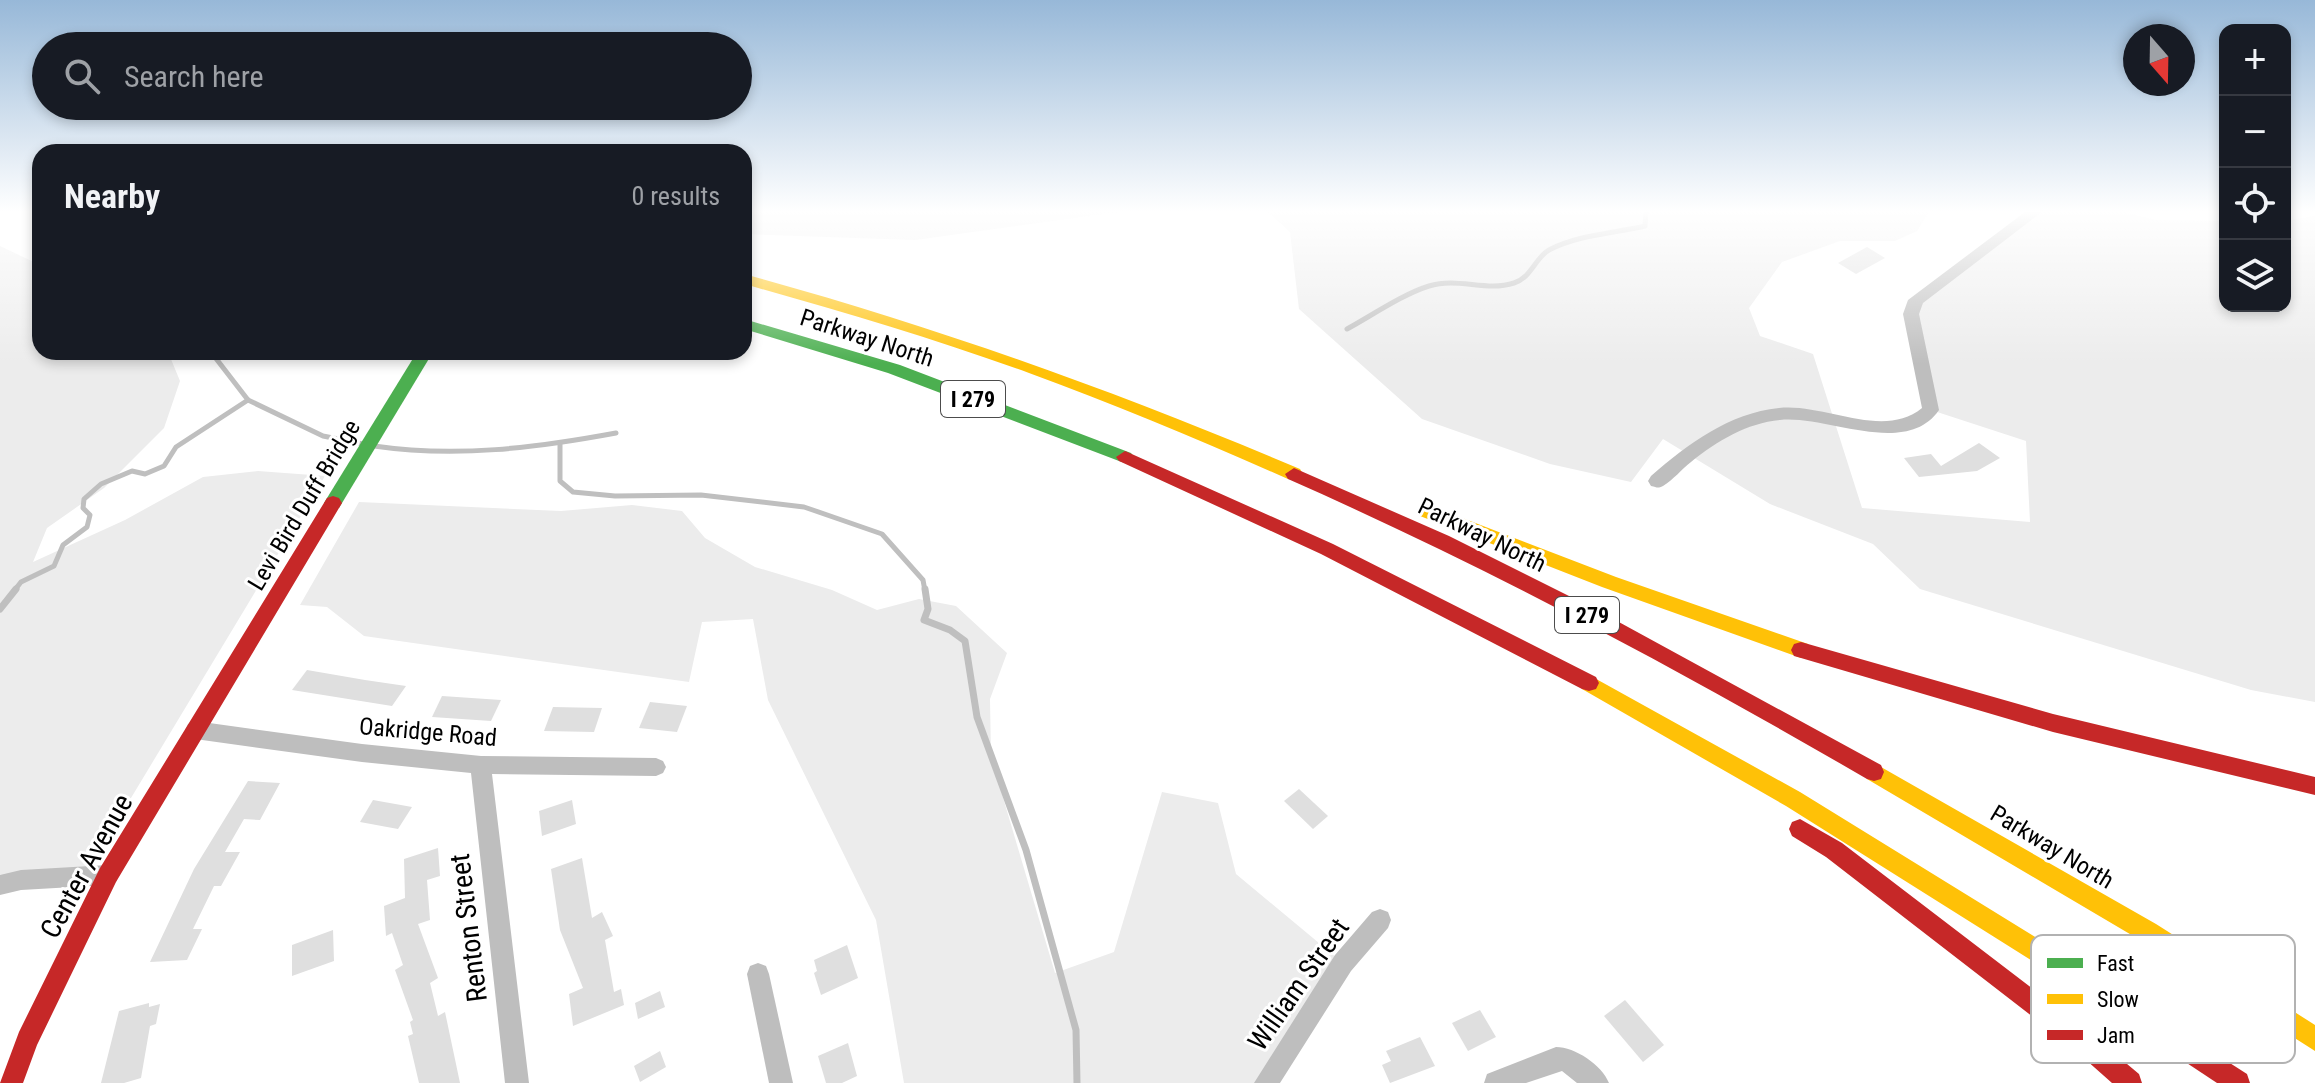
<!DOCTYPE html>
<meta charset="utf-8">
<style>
:root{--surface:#171b24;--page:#20242c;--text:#f1f3f6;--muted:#9ea1a6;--line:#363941}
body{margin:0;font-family:"Roboto Condensed",sans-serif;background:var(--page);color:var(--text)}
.controls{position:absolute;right:24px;top:24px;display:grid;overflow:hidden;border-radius:16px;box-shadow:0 4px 12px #0003}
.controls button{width:72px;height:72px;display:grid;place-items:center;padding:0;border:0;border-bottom:2px solid var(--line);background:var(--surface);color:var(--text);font:40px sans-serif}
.compass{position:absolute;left:2123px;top:24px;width:72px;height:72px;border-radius:50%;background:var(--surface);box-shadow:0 4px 12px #0003;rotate:160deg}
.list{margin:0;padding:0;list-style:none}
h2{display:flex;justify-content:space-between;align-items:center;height:104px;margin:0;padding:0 32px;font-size:34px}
h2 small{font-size:26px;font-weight:400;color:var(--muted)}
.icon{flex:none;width:44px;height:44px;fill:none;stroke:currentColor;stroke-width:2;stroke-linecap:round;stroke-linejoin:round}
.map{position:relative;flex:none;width:2315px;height:1083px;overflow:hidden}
.search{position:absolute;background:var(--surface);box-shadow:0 4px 12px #0003;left:32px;top:32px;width:720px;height:88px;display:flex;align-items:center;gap:20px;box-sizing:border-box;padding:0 28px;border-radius:44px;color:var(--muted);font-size:30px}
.panel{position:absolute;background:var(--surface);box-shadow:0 4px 12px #0003;left:32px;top:144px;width:720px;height:216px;border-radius:24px}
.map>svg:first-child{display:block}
.green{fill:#ececec}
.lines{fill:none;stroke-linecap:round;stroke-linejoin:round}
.stream-far1{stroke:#bfbfbf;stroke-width:5}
.stream{stroke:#bfbfbf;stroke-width:7}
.building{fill:#dfdfdf}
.street{fill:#bebebe;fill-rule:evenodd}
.fast{fill:#4caf50;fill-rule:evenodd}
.slow{fill:#ffc107;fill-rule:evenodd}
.jam{fill:#c62828;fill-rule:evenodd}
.labels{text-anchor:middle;stroke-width:6;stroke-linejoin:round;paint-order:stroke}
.shield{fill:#fff;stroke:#4c4c4c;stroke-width:2}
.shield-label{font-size:22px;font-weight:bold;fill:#000}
.street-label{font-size:24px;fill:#000;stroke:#fff}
.near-street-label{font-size:28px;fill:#000;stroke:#fff}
.key{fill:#fff;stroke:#b2b2b2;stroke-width:2}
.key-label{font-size:22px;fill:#000}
</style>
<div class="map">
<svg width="2315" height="1083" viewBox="0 0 2315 1083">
<rect width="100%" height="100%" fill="#fff"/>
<g class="green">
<polygon points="744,212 1118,212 915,240 744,234"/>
<polygon points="1268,212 1929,212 1917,231 1895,241 1840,241 1782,262 1749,308 1760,336 1813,354 1862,508 2030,522 2026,441 1931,410 1916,300 2035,212 2125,212 2155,220 2225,221 2225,306 2285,306 2285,221 2315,216 2315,702 2251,690 1920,589 1873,544 1770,504 1663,439 1631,482 1550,464 1422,419 1299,309 1290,232"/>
<polygon points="0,246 40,265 40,352 168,352 180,381 164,428 104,488 47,528 33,562 125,520 203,477 258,471 325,476 84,876 0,885"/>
<polygon points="359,502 561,511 632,505 682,511 705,538 755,567 832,590 877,610 919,599 956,606 1007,653 990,699 991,757 1055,973 1114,952 1162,792 1218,803 1236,874 1343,963 1266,1083 904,1083 876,920 768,700 753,619 702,622 689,682 364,636 327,607 300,605"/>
</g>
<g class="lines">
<g class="stream-far1">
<path d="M1347 329C1371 316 1403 294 1429 286 1458 277 1486 292 1514 283 1531 278 1535 258 1549 250 1577 235 1615 233 1645 226L1646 212"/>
<polyline points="211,352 248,400 323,436 363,444"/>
<polyline points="560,443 560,481 573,492 615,496 701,495 804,507 882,534 923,580 925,591"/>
<path d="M374 446C456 458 535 448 616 433"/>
<polyline points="14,591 21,582 54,566 63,545 87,527 90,515 83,508 84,499 101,484 132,471 145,474 164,466 176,447 248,400"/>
</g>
<g class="stream">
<polyline points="925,589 928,609 924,620 950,630 965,641 977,717 1026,850 1076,1030 1077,1083"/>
<polyline points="0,609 16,589"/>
</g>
</g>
<g class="building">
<polygon points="1867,247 1885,258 1856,274 1838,263"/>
<polygon points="1979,443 2000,458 1977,471 1919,477 1904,458 1931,454 1941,466"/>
<polygon points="307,670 365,680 406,686 392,706 292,690"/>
<polygon points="442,696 501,700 491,721 432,717"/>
<polygon points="650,702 687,706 677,732 639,728"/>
<polygon points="553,707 602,708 594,732 544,731"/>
<polygon points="248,781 280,783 260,820 244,819 225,852 240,852 221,886 214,886 193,929 202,929 187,960 150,962 194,869"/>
<polygon points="1299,789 1328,816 1313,829 1284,801"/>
<polygon points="373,800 412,807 398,829 360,822"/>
<polygon points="572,800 576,824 542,836 539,811"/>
<polygon points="438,848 440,876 427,880 430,920 418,924 438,978 430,983 438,1016 445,1012 460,1083 419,1083 408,1036 413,1034 410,1022 413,1020 395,970 403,965 392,933 386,936 384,906 405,898 404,859"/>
<polygon points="582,858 592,918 602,912 613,936 605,940 614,992 621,989 624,1005 573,1026 569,994 583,988 560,930 551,869"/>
<polygon points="333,930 334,961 292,976 292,945"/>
<polygon points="847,945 858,978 821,995 814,973 817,971 814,960"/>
<polygon points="660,991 665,1007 638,1019 635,1003"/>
<polygon points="1625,1000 1664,1045 1643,1062 1604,1016"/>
<polygon points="149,1003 149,1007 160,1004 156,1024 150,1026 141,1078 124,1083 101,1083 119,1011"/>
<polygon points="1480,1010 1496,1037 1468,1051 1452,1023"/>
<polygon points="1420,1037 1435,1066 1390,1083 1382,1065 1391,1061 1386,1051"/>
<polygon points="848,1043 857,1076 842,1083 826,1083 818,1056"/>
<polygon points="660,1051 666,1067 640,1082 634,1066"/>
</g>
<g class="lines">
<g class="street">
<path d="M2025 212H2042L1923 303 1919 314 1939 410C1906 458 1827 415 1780 420 1747 423 1717 441 1691 462 1682 469 1673 480 1663 486 1657 489 1657 487 1651 486L1648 481 1651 476C1688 444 1729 413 1779 408 1825 403 1883 440 1922 408L1903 314 1908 300Z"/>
<polygon points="195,721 362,744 481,756 656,758 663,761 666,767 663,773 656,776 492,774 529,1083 505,1083 471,773 362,762 195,739 188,736 185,730 188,724"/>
<polygon points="108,865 116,868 119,875 116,882 108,885 21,890 0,895 0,875 21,870"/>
<polygon points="1380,909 1388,912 1391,920 1388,928 1351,971 1280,1083 1254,1083 1335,955 1372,912"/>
<polygon points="758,963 766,966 769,974 793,1083 769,1083 747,974 750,966"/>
<path d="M1556 1047C1575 1047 1602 1065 1609 1083H1577L1562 1071 1526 1083H1484L1487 1074Z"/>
</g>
<g class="fast">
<polygon points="744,319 900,365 1131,453 1134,457 1125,463 1119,461 888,373 744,329"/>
<polygon points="417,352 433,352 339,508 327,508 324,503 327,498"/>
</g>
<g class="slow">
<path d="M744 274C935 326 1118 392 1300 469L1303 474 1294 480 1288 479C1202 441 1117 405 1029 373 935 339 840 311 744 284Z"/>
<polygon points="1426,504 1616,577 1808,644 1811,650 1808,656 1801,658 1602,587 1420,516 1417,511"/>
<polygon points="1589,675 1800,792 2061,953 2064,961 2061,969 2053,972 2045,969 1786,806 1582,689 1579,683 1582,677"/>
<polygon points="1874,763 2156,924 2315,1025 2315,1051 2140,940 1867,779 1864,772 1867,765"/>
</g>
<g class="jam">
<polygon points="1125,451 1333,544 1596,677 1599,683 1596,689 1589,691 1582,689 1321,554 1119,461 1116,457"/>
<path d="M1294 468 1449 536 1595 609 1881 765 1884 772 1881 779 1874 781 1867 779C1678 669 1487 567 1288 479L1285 474Z"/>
<polygon points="333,496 339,498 342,503 339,508 116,882 37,1045 23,1083 0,1083 19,1032 100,868 327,498"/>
<polygon points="1801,642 2053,714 2315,777 2315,795 2053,732 1801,658 1794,656 1791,650 1794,644"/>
<polygon points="1800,819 1842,843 2084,1028 2139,1074 2142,1083 2112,1083 2068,1044 1826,857 1792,836 1789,829 1792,822"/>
<polygon points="2053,950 2247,1074 2250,1083 2217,1083 2045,969 2042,961 2045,953"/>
</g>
</g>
<linearGradient id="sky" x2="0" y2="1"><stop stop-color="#97b8d8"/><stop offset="0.58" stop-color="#fff"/><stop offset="1" stop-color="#fff" stop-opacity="0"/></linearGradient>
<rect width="2315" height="364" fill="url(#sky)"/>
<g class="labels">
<g class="shield">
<rect x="941" y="381" width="64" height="36" rx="6"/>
<rect x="1555" y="597" width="64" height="36" rx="6"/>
</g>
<g class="shield-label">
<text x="973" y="407">I 279</text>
<text x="1587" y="623">I 279</text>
</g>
<g class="street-label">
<text transform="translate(867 338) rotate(18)" y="8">Parkway North</text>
<text transform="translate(304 505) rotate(-59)" y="8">Levi Bird Duff Bridge</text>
<text transform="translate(1482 535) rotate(26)" y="8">Parkway North</text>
<text transform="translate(428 732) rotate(5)" y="8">Oakridge Road</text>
<text transform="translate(2052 847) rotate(31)" y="8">Parkway North</text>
</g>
<g class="near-street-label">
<text transform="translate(86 866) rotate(-61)" y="10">Center Avenue</text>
<text transform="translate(468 928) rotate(-97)" y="10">Renton Street</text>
<text transform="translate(1298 984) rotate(-55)" y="10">William Street</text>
</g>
</g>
<rect x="2031" y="935" width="264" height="128" rx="12" class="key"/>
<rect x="2047" y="958" width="36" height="10" fill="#4caf50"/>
<rect x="2047" y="994" width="36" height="10" fill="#ffc107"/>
<rect x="2047" y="1030" width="36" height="10" fill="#c62828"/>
<g class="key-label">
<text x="2097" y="971">Fast</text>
<text x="2097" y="1007">Slow</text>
<text x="2097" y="1043">Jam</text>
</g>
</svg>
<div class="controls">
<button>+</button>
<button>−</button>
<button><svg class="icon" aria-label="locate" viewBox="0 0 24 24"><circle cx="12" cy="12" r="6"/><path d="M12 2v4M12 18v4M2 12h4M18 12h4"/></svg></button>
<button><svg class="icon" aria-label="layers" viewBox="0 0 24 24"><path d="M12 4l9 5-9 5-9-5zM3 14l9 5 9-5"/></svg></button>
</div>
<svg class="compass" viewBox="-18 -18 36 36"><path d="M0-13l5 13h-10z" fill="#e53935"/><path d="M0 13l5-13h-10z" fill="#9ea1a6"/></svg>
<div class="search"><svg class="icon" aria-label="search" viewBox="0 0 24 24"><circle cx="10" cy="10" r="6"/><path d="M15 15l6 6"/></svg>Search here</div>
<section class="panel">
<h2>Nearby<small>0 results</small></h2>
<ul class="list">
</ul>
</section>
</div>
